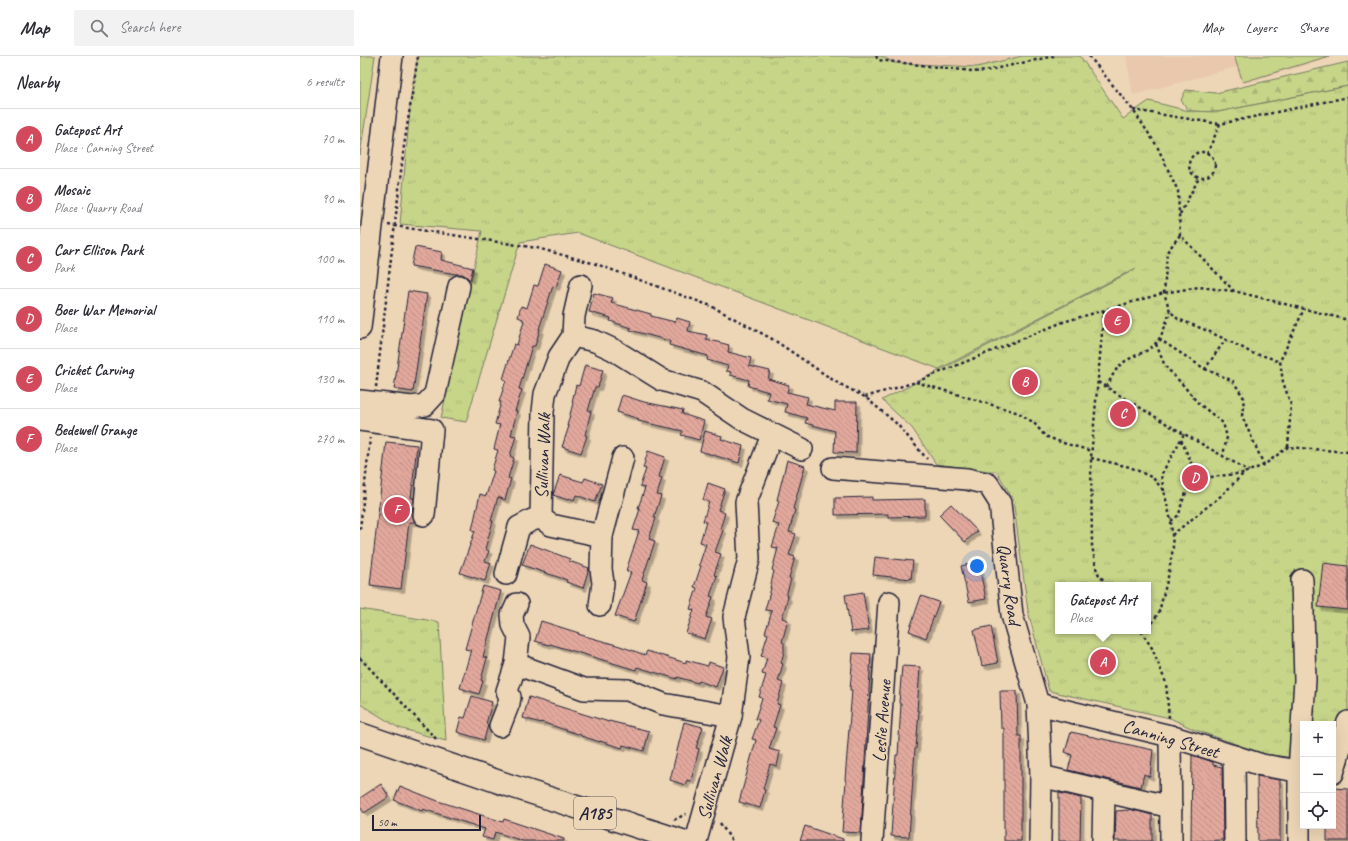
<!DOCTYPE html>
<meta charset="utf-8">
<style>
:root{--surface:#fff;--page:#f2f2f3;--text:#2b2b33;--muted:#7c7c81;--line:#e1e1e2;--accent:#d1495b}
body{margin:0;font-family:Caveat,sans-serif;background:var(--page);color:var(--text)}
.controls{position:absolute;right:12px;bottom:12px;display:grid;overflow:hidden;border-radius:0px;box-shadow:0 4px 16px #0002}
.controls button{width:36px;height:36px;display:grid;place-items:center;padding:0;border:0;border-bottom:1px solid var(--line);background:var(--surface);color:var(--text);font:20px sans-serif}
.scale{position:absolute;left:12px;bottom:10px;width:109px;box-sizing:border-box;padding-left:4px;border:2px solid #22223b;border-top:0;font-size:11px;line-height:14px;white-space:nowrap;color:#22223b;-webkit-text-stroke:3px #edd6b6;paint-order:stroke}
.you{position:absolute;left:617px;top:510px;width:14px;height:14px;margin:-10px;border:3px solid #fff;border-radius:50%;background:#1a73e8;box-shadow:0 0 0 6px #1a73e833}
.badge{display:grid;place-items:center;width:26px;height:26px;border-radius:50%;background:var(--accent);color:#fff;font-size:13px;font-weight:700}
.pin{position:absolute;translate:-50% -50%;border:2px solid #fff;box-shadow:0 1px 4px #0006}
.popup{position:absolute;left:695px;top:526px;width:96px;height:52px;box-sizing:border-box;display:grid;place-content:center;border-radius:0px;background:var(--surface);filter:drop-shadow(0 1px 3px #0005);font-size:13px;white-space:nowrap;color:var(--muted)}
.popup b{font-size:15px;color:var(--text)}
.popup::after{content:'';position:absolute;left:50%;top:100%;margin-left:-8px;border:8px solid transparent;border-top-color:var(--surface)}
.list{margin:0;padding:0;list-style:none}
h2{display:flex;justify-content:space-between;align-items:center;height:52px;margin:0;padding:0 16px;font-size:17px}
h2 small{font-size:13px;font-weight:400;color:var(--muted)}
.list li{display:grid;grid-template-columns:26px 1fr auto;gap:12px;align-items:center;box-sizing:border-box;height:60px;padding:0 16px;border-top:1px solid var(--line)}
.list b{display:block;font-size:15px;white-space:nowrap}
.list p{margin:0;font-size:13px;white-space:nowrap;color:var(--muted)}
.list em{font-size:13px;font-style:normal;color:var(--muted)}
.icon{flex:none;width:22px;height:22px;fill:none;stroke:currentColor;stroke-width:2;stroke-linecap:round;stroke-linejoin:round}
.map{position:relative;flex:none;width:988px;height:785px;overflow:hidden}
header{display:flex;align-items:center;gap:24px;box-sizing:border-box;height:56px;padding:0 20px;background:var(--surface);border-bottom:1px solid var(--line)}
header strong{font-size:19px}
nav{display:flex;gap:22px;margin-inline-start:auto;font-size:14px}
.search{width:280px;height:36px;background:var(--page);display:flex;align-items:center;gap:10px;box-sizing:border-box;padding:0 14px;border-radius:0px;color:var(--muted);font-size:15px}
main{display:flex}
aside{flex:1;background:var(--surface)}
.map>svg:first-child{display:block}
.built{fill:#e9c8ae}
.grass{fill:#c7d589;stroke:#747c62}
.forest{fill:url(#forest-firs);stroke:#747c62}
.park{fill:url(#park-tufts);stroke:#747c62;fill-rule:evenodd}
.building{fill:url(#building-back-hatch);stroke:#22223b;filter:url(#shadow)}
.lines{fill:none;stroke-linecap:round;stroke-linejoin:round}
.minor-casing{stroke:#22223b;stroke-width:24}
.major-casing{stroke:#22223b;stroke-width:25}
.path{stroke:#22223b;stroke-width:2.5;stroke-dasharray:3 3;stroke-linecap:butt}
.minor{stroke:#edd6b6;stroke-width:21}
.major{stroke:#edd6b6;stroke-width:22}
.labels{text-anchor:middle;stroke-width:3;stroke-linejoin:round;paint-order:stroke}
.shield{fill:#edd6b6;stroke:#5f5860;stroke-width:1}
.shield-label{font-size:18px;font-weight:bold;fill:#22223b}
.street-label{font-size:19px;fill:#22223b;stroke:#edd6b6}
</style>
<header>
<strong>Map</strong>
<div class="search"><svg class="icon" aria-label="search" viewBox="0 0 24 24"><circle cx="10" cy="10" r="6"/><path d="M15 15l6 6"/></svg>Search here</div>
<nav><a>Map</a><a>Layers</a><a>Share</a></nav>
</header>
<main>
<aside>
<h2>Nearby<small>6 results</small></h2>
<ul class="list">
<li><span class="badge">A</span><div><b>Gatepost Art</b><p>Place · Canning Street</p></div><em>70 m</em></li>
<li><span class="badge">B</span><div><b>Mosaic</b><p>Place · Quarry Road</p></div><em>90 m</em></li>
<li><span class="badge">C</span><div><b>Carr Ellison Park</b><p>Park</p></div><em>100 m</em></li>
<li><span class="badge">D</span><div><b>Boer War Memorial</b><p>Place</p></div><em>110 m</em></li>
<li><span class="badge">E</span><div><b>Cricket Carving</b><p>Place</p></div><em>130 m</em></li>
<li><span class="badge">F</span><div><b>Bedewell Grange</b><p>Place</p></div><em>270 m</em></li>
</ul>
</aside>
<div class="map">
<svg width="988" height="785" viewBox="0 0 988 785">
<defs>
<pattern id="forest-firs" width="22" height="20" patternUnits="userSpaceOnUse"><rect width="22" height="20" fill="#c7d589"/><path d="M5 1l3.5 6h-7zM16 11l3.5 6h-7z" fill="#abb777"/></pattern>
<pattern id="park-tufts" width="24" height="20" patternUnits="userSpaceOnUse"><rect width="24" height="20" fill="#c7d589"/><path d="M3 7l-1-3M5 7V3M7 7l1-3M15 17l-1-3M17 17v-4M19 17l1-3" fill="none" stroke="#abb777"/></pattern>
<pattern id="building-back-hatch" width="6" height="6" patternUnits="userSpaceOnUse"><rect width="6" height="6" fill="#e1a89c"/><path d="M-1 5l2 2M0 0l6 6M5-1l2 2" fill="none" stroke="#c19087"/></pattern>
<filter id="shadow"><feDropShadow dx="3.5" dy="3.5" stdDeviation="0" flood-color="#0004"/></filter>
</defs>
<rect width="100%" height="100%" fill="#edd6b6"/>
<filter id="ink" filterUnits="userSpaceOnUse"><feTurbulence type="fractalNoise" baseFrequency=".025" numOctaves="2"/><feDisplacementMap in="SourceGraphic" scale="8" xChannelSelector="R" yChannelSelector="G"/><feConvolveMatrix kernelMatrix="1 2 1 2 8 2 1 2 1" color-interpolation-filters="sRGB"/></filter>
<g filter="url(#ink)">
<g class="built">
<polygon points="521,0 662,0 617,11 535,7"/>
<polygon points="766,0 978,0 882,28 876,11 773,39"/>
</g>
<g class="grass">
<polygon points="0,0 15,0 0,99"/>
<polygon points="874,0 969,0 883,26"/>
</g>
<polygon class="forest" points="988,6 988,30 858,56 829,55 821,44 826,34 856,37"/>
<g class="park">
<path d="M58 0H521L535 7 617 11 662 0H720L763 63 789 45 829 55 858 56 988 30V708L973 707V668H943V703L904 698 833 673 810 662 689 635 668 555 653 443 637 416 576 408 552 372 522 344 776 213V212L579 313 218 177 160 186 106 366 81 362 122 175 40 168 51 40ZM698 529H788V575H698Z"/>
<polygon points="0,553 79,566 86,685 39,672 0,648"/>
</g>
<g class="building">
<polygon points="55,191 82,196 81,204 113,212 110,224 107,221 102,218 96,218 51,210"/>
<polygon points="185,208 202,214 196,231 193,230 179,273 180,273 175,290 172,290 159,333 162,334 155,355 157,355 151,379 156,380 150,400 154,402 148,422 151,423 145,444 138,441 131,465 133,465 125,493 129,495 125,505 131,507 125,525 100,517 115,475 112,474 120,438 126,440 134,415 132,414 138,394 134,393 140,369 135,368 141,346 139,346 146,324 143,323 154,288 157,289 164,265 163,264 163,263 158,261 161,250 167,252 174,229 178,230"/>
<polygon points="48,235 67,238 53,336 34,333"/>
<polygon points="234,237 253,242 251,247 291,258 291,260 315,266 317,262 330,266 328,275 347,279 346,283 369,289 368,296 391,302 389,310 410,315 408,323 429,329 427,336 448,341 446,348 475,355 475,346 497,346 496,397 474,396 475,375 445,367 447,362 425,356 427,348 407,343 409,336 388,330 389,324 370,319 371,316 366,315 368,310 347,304 348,300 309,289 310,285 270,274 271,272 250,265 251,262 229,256"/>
<polygon points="225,309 243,314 238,331 235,331 228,355 231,355 225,379 227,380 221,397 202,391 209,370 207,370 213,347 212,346 216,329 219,330"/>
<polygon points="262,339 284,346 323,354 322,358 344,365 339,384 321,379 323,375 278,365 279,363 257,356"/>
<polygon points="345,375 362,380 361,383 383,390 379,407 340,395"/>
<polygon points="26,386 57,389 51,442 54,442 52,458 55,466 49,466 41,533 10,529"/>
<polygon points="288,395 305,401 299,421 302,422 297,439 301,440 294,461 296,462 289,483 295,485 282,524 287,526 274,566 255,560 271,516 266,515 279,475 273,474 280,453 278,452 285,432 280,430 286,413 283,412"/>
<polygon points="427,404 445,410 433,453 435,454 429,476 436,478 429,499 435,501 429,522 431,523 426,540 428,541 422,562 428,564 422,586 424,587 424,596 421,607 423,608 418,625 423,627 417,648 420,649 413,671 416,672 409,693 420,696 417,710 410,708 403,733 405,734 400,752 379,746 396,684 392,683 399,664 395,663 402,642 399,641 406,619 402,618 407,602 401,600 408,578 405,577 412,555 405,554 411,532 410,532 414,515 412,514 418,492 412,491 419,469 412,467 419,445 417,444"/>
<polygon points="200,419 223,426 225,422 242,428 235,446 216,439 214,444 209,442 208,444 193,439"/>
<polygon points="348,427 365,433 358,454 365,457 360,473 363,474 355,496 361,498 354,519 357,520 350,540 353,541 346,561 352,563 345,583 326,577 334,554 330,553 337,532 334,531 341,510 339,509 346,488 340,486 346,466 343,465 349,446 343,444"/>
<polygon points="512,441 512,444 565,443 565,460 528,461 528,458 475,459 475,442"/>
<polygon points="591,448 617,475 605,486 579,459"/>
<polygon points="170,488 210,503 209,505 229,512 223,532 206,526 207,524 162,509"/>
<polygon points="515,501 553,505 551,523 513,519"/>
<polygon points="618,506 626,543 609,546 601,510"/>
<polygon points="963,507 988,510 988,554 958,551"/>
<polygon points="123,530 141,535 123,601 127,602 121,624 123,625 119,638 100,632 111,594 105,593"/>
<polygon points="503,536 509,574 491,576 485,539"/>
<polygon points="561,540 579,546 566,582 549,575"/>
<polygon points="181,565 219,577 218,578 260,590 285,599 287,595 326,607 326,604 348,610 349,606 363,611 356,631 339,625 338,627 317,621 317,623 277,611 276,614 190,588 189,589 175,585"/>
<polygon points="631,570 638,607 622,610 614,574"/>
<polygon points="493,597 511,598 501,777 482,776 486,725 485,724 492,634 490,634"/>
<polygon points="542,610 560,611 557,655 559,655 556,693 555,693 549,781 531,780 536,699 538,699 541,648 539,647"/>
<polygon points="640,635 657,635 658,680 661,680 661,785 644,785 644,672 641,672"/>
<polygon points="112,640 132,646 126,668 128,669 124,684 97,676 101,661 105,662"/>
<polygon points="169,641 249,666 249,665 289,675 284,695 263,689 262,692 240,685 240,686 221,680 221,679 181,666 181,667 163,662"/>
<polygon points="324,666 343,671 336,692 339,693 331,725 327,724 325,729 310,724"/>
<polygon points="711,676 793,694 790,721 784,718 781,731 708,714 712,699 705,696"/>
<polygon points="832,699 853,706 853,709 862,711 863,784 831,785"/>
<polygon points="897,720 920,724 920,785 898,785"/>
<polygon points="21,728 29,741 4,757 0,751 0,742"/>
<polygon points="40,730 78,745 143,766 144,763 204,783 204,785 163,785 135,776 133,784 122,781 125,773 63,753 62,755 34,744"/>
<polygon points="973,732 988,733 988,785 967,785 967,770 973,770"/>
<polygon points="699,737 721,742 720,785 699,785"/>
<polygon points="770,753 792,759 792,785 755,785 756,755 769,754"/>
<polygon points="445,770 483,783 483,785 440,785"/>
</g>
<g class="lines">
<g class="minor-casing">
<g id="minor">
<polyline points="221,229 214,260 213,280 199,301 185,338 183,356 181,462 191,469 242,480"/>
<polyline points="0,272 32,0"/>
<polyline points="213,280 235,285 254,294 302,324 342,336 382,363 442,393"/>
<polyline points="0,345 52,351 65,349 75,338 99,230"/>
<polyline points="0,364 72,374 64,459"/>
<polyline points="473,412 607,423 628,428 640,447 652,559 678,648 681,720 680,785"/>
<polyline points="146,518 159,471 172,464 181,462"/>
<polyline points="240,549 243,527 241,513 242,480 263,402"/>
<polyline points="156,608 224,633 268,634 303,648 371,660"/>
<polyline points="678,648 810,680 902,709 943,716"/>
<polyline points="140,670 149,647 150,641 147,635 156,608 159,581 153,569 152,559 157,548"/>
<polyline points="810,680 811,785"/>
<polyline points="874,700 875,785"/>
<polyline points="973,717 988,666"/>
<polyline points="681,720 811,751"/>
<polyline points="336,785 371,660 379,601 374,561 389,503 386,446 412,379"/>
<polyline points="512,785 529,546"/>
<polyline points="743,785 744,736"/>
<polyline points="939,785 939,715 945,624 942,524"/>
</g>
</g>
<g class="major-casing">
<polyline id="major" points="0,678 148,729 322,785"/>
</g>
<g class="path">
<polyline points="516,0 518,4 620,16 694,0"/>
<polyline points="729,0 773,54 797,90 818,135 820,179 874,235 988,264"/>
<polyline points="773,54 860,68"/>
<circle cx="842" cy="109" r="13"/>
<polyline points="847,98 860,68 988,41"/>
<polyline points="820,158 839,122"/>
<polyline points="28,169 177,192 236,208 351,250 414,284 476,326 505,341 537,368 567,403"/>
<polyline points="820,179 807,196 804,237 810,255 818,263 848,275 885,293 891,297 908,301 921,307"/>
<polyline points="744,254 731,402 732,490 737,516 747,529"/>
<polyline points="799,283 845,313 865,284"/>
<polyline points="796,288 805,310 823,329 837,346 863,367 867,381 863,399"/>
<polyline points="845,313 873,325 884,342 882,360 904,409"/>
<polyline points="556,326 659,357 674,367 685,380 703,387 732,395"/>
<polyline points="738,326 812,371 889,415"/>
<polyline points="16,331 44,90 58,0"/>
<path d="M747 331C751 322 756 311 764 306 774 299 786 297 794 289 802 283 807 264 810 255"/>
<polyline points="505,341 556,326 703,266 804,237 839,231 873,235"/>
<polyline points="821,384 831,406 831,412"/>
<polyline points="928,391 931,349 923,326 920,305 944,253"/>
<polyline points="731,402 770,411 793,422 804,435 811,465 813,492 808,521 799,556 788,574"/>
<circle cx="835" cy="422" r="10"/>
<polyline points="845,423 851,421 884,417"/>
<polyline points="804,435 801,419 824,378"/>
<polyline points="811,465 819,459 822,446 829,431"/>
<polyline points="0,473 10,382"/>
<polyline points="812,479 862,439 884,417 904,409 928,391 988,396"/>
<polyline points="781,575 792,592 806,627 809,662"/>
<polyline points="0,602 78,685"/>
<polyline points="314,764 326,758"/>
<polyline points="360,767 372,785"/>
</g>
<use href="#minor" class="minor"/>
<use href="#major" class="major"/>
</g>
</g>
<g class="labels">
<rect class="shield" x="214" y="741" width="42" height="32" rx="3"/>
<g class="shield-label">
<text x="235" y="763">A185</text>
</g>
<g class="street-label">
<text transform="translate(182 400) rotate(-88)" y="7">Sullivan Walk</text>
<text transform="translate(650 528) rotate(82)" y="7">Quarry Road</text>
<text transform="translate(521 665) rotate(-86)" y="7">Leslie Avenue</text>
<text transform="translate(811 682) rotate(16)" y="7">Canning Street</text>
<text transform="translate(354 722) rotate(-74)" y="7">Sullivan Walk</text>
</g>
</g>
</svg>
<div class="controls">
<button>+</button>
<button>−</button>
<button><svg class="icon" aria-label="locate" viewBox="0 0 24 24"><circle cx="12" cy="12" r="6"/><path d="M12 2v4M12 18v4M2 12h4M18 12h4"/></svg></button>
</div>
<div class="scale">50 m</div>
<div class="you"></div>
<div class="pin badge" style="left:743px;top:606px">A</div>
<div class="popup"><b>Gatepost Art</b>Place</div>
<div class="pin badge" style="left:665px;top:326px">B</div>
<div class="pin badge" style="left:763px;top:358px">C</div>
<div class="pin badge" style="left:835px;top:422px">D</div>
<div class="pin badge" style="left:757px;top:265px">E</div>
<div class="pin badge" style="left:37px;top:454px">F</div>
</div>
</main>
